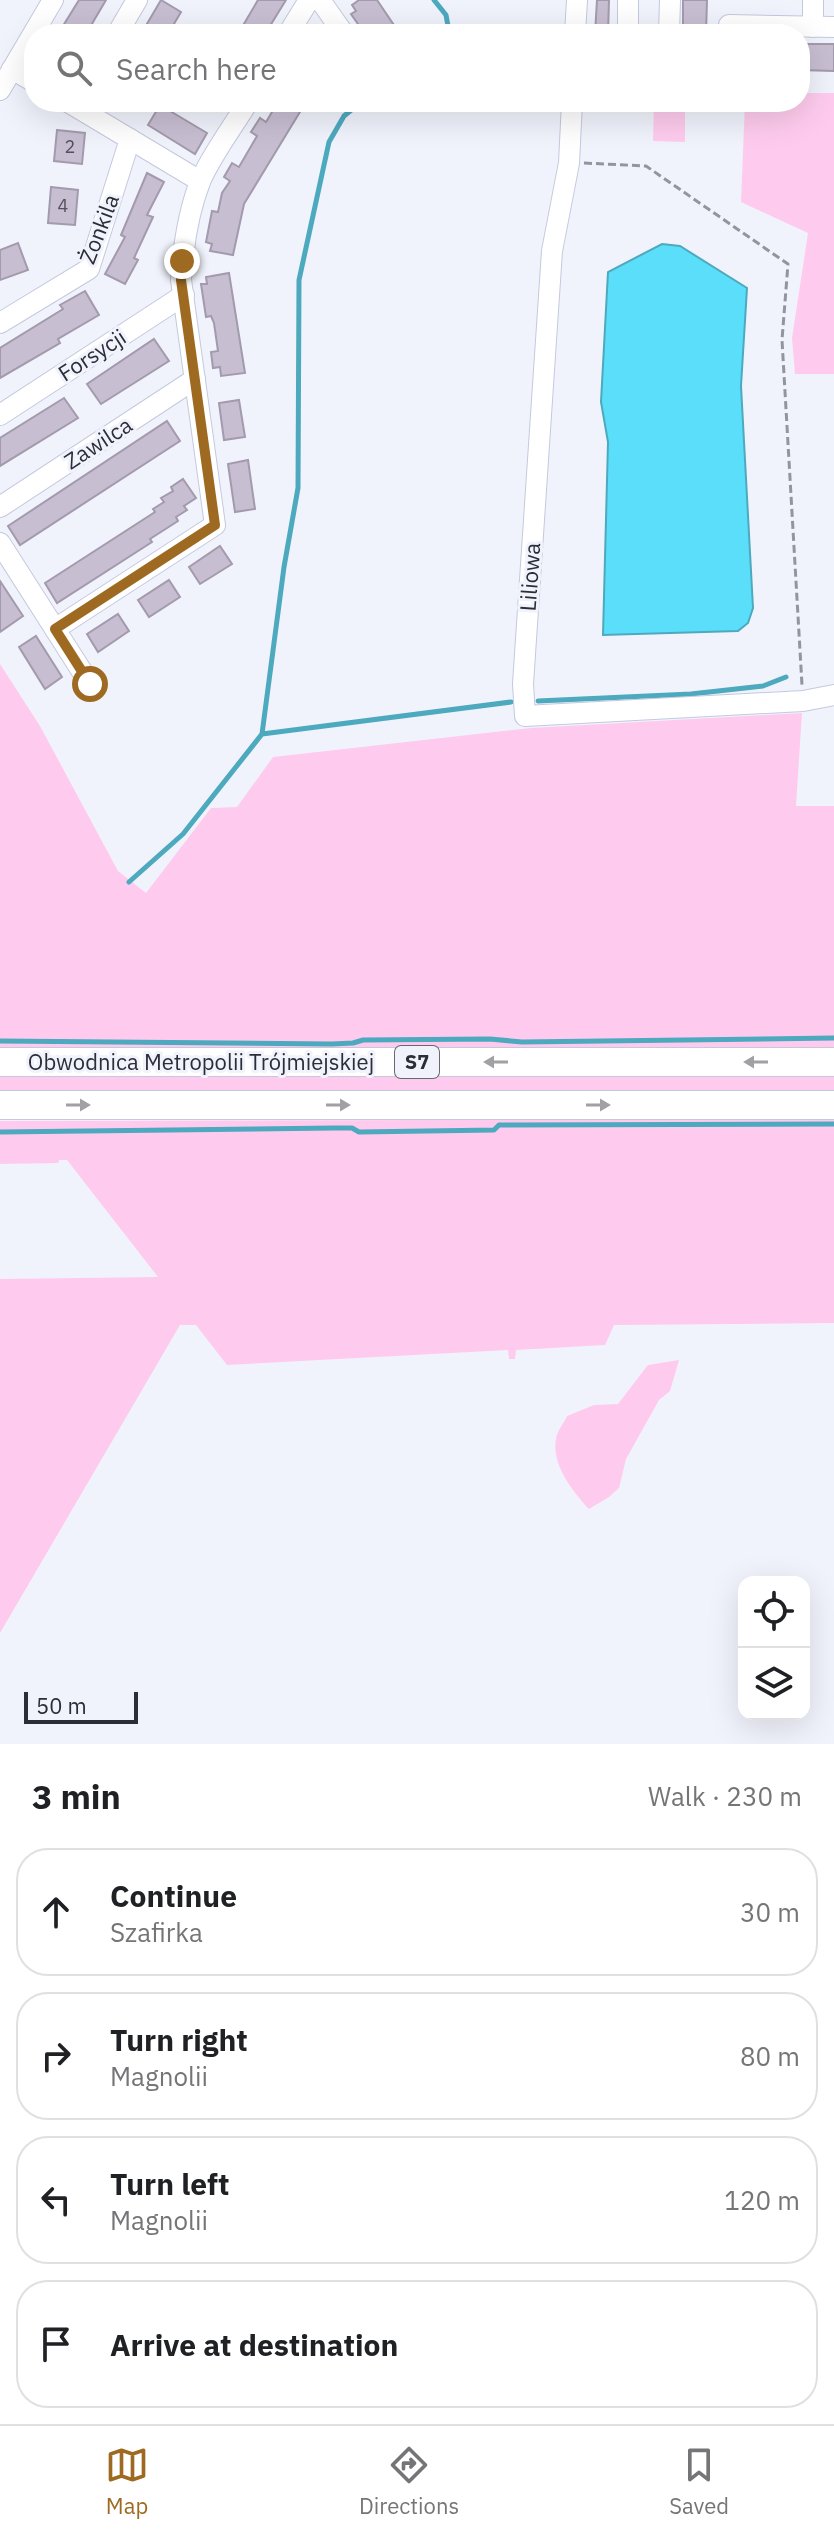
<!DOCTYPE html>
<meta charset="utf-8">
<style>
:root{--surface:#fff;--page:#f6f6f6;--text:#202124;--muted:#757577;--line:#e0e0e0;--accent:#9e6a21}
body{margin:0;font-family:"IBM Plex Sans",sans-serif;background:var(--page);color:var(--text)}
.controls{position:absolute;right:24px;bottom:24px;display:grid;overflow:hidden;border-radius:16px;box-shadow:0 8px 32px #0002}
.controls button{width:72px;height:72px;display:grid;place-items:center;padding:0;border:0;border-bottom:2px solid var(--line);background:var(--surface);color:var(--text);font:40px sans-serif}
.scale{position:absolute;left:24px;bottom:20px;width:114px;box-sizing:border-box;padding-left:8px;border:4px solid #2c2d36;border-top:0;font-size:22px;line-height:28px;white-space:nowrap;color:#2c2d36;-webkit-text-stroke:6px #f1f3fc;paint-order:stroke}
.stop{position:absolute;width:24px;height:24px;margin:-18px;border:6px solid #9e6a21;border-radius:50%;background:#fff}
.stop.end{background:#9e6a21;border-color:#fff;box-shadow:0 2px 8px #0008}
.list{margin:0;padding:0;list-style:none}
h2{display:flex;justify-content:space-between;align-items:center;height:104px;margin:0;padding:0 32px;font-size:34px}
h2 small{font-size:26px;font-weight:400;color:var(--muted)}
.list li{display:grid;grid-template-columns:52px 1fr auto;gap:24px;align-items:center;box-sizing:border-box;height:128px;margin:0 16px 16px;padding:0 16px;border:2px solid var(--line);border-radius:32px}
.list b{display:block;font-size:30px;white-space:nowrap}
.list p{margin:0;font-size:26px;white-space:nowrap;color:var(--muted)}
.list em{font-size:26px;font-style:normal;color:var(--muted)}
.icon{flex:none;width:44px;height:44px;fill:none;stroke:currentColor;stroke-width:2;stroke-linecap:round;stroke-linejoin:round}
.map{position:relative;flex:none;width:834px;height:1744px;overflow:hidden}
.search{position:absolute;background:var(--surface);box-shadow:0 8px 32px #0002;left:24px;right:24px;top:24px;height:88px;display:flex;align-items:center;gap:20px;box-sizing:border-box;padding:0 28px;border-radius:32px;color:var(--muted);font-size:30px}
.sheet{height:680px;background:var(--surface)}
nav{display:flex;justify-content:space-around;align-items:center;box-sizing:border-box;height:112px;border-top:2px solid var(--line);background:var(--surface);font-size:22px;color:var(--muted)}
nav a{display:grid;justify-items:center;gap:4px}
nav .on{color:var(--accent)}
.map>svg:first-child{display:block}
.green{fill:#fecbee}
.water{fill:#5bdef9;stroke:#4da9be;stroke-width:2}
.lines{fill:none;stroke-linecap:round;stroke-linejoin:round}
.stream{stroke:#4da9be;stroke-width:5}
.building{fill:#c8bed2;stroke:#a39aad;stroke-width:2}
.minor-casing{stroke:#c4c9de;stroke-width:22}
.highway-casing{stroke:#c4c9de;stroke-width:30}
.path{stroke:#93959e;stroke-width:3;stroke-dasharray:8 4;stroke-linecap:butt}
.minor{stroke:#fff;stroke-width:20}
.highway{stroke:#fff;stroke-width:28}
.oneway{fill:#a0a0a5}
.route{stroke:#9e6a21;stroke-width:10}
.labels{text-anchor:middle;stroke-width:6;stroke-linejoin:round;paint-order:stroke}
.number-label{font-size:18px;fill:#53515d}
.shield{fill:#f1f3fc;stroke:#676871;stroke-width:2}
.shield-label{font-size:20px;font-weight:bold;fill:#2c2d36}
.street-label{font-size:22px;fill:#2c2d36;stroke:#f1f3fc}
</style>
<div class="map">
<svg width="834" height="1744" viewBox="0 0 834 1744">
<rect width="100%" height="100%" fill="#f1f3fc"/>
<g class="green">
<polygon points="800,93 834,93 834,374 795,374 792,338 808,233 741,202 745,102 800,102"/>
<polygon points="654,102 685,102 685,142 653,141"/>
<polygon points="0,664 40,726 118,871 146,893 211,808 237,807 273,757 531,728 802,713 796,806 834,806 834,1049 0,1051"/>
<polygon points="834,1071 834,1096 0,1099 0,1074"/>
<polygon points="834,1119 834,1323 614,1325 605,1345 516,1350 515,1359 509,1359 508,1350 227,1365 196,1325 180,1325 0,1633 0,1279 158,1277 67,1160 59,1160 58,1163 0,1164 0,1121"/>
<path d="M679 1360 670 1391 659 1400 626 1459 619 1488 609 1497 589 1509C573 1492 551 1464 556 1439 557 1431 564 1423 567 1416L594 1405 618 1404 648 1365Z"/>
</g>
<polygon class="water" points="662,244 680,246 747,288 741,386 753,608 748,623 738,631 603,635 608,442 601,402 608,272"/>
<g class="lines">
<g class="stream">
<polyline points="434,0 446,15 448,26 439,34"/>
<polyline points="538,701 691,694 763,686 786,677"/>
<polyline points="262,734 284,567 298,488 299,280 329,142 344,116 361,102"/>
<polyline points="129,882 183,834 262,734 511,702"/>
<polyline points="0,1041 332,1044 353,1043 363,1040 490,1039 522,1042 834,1038"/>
<polyline points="0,1132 334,1128 352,1128 359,1132 494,1130 499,1125 834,1124"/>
</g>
</g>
<g class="building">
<polygon points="79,0 106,0 86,34 58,34"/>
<polygon points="161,0 181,12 168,34 141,34"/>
<polygon points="258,0 286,0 265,34 238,34"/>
<polygon points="359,0 377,0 400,34 365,34 351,14 356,11 352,5"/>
<polygon points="597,0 609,0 608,34 595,34"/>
<polygon points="683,0 707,0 706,34 683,34"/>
<polygon points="800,44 834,44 834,71 800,70"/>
<polygon points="278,102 306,102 244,204 233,255 210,251 212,244 206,242 212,211 218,212 222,193 230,181 224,177 232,163 239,167 257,136 251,132 260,118 266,122"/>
<polygon points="160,105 207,133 195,154 148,125"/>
<polygon points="57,130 85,133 82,164 54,161"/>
<polygon points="147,173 164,182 147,215 153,217 134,258 138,260 125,284 105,274 125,237 121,235"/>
<polygon points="51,187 78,190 75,225 48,223"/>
<polygon points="18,243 28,270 0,280 0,250"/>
<polygon points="229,273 245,373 221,376 220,367 213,368 211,352 218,351 214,323 211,316 206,317 201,284 207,284 206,277"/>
<polygon points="85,291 99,315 58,339 60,343 0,378 0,348 63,309 60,305"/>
<polygon points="154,339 169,361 101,404 87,384"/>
<polygon points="64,398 78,418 0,466 0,438"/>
<polygon points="239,400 245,437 224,440 219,403"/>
<polygon points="167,421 180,441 20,545 8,526"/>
<polygon points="248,460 255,509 235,512 228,464"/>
<polygon points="183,479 196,498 184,506 187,510 176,517 178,521 150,539 152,542 57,603 45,583 155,512 153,509 164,502 161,498 173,491 171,487"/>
<polygon points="220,546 232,564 200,584 189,567"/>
<polygon points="169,580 180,597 149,617 138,600"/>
<polygon points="0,581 23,616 0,632"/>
<polygon points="118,614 129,631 98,652 87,634"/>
<polygon points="36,636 62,677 45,689 19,647"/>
</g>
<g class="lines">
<g class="minor-casing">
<g id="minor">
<polyline points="320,0 344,34"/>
<polyline points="729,25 834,27"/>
<polyline points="813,27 813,0"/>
<polyline points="117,34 137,0"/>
<polyline points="288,34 309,0"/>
<polyline points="575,34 577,0"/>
<polyline points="628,34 628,0"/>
<polyline points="669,34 670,0"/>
<polyline points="12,69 34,82"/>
<polyline points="0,90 53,0"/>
<polyline points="68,102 200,181"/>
<polyline points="572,102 569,163 552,251 523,684 525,716 803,701 834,695"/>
<polyline points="0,323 89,269 130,139"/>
<polyline points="0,415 184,295"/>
<polyline points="0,507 195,379"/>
<polyline points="0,543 90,684"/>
<path d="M55 629 215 525 181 280C183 248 188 213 200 182 209 159 234 125 248 102"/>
</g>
</g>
<g class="highway-casing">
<g id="highway">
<polyline points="0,1062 834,1062"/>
<polyline points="0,1105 834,1105"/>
</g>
</g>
<polyline class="path" points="584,163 646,166 788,264 782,340 802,685"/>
<use href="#minor" class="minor"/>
<use href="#highway" class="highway"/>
</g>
<defs><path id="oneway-solid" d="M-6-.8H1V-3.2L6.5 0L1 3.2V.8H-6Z" transform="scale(2)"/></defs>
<g class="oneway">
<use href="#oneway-solid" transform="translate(496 1062) rotate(-180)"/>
<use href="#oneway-solid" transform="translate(756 1062) rotate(180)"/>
<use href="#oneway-solid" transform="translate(78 1105)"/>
<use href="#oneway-solid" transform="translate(338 1105)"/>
<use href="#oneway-solid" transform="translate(598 1105)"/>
</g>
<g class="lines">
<polyline class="route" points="90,684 55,629 215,525 181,280 182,261"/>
</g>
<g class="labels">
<g class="number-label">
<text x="70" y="153">2</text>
<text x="63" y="212">4</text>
</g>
<rect class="shield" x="395" y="1046" width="44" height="32" rx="6"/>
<g class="shield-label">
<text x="417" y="1069">S7</text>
</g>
<g class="street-label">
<text transform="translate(99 229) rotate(-69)" y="8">Żonkila</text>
<text transform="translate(92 355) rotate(-33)" y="8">Forsycji</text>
<text transform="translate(98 443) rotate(-33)" y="8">Zawilca</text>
<text transform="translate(530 577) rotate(-86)" y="8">Liliowa</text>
<text x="201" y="1070">Obwodnica Metropolii Trójmiejskiej</text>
</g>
</g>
</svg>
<div class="controls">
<button><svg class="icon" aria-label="locate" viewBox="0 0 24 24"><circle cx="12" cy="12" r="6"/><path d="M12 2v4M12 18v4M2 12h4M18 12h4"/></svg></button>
<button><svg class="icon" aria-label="layers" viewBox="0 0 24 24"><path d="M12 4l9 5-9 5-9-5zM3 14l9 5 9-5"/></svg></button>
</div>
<div class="scale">50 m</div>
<div class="stop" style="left:90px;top:684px"></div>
<div class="stop end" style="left:182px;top:261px"></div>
<div class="search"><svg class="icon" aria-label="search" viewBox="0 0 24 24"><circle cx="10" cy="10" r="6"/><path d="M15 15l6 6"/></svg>Search here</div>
</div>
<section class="sheet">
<h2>3 min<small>Walk · 230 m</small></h2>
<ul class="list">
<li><svg class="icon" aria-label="ahead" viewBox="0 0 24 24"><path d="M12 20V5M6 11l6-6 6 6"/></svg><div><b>Continue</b><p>Szafirka</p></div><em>30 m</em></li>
<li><svg class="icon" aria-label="right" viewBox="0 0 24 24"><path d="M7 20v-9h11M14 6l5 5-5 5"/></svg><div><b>Turn right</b><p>Magnolii</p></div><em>80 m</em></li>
<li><svg class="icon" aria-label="left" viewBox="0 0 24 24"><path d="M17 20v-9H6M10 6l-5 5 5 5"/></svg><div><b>Turn left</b><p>Magnolii</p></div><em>120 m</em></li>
<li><svg class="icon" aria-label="arrive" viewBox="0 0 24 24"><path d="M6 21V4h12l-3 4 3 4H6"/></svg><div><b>Arrive at destination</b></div></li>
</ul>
</section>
<nav>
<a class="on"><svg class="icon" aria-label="map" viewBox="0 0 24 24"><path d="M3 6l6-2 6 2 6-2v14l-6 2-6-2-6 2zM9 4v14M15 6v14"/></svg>Map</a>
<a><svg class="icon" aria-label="directions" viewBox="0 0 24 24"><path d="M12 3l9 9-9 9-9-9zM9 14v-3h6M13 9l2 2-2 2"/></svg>Directions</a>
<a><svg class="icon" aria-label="saved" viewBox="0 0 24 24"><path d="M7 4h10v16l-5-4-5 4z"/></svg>Saved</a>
</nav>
